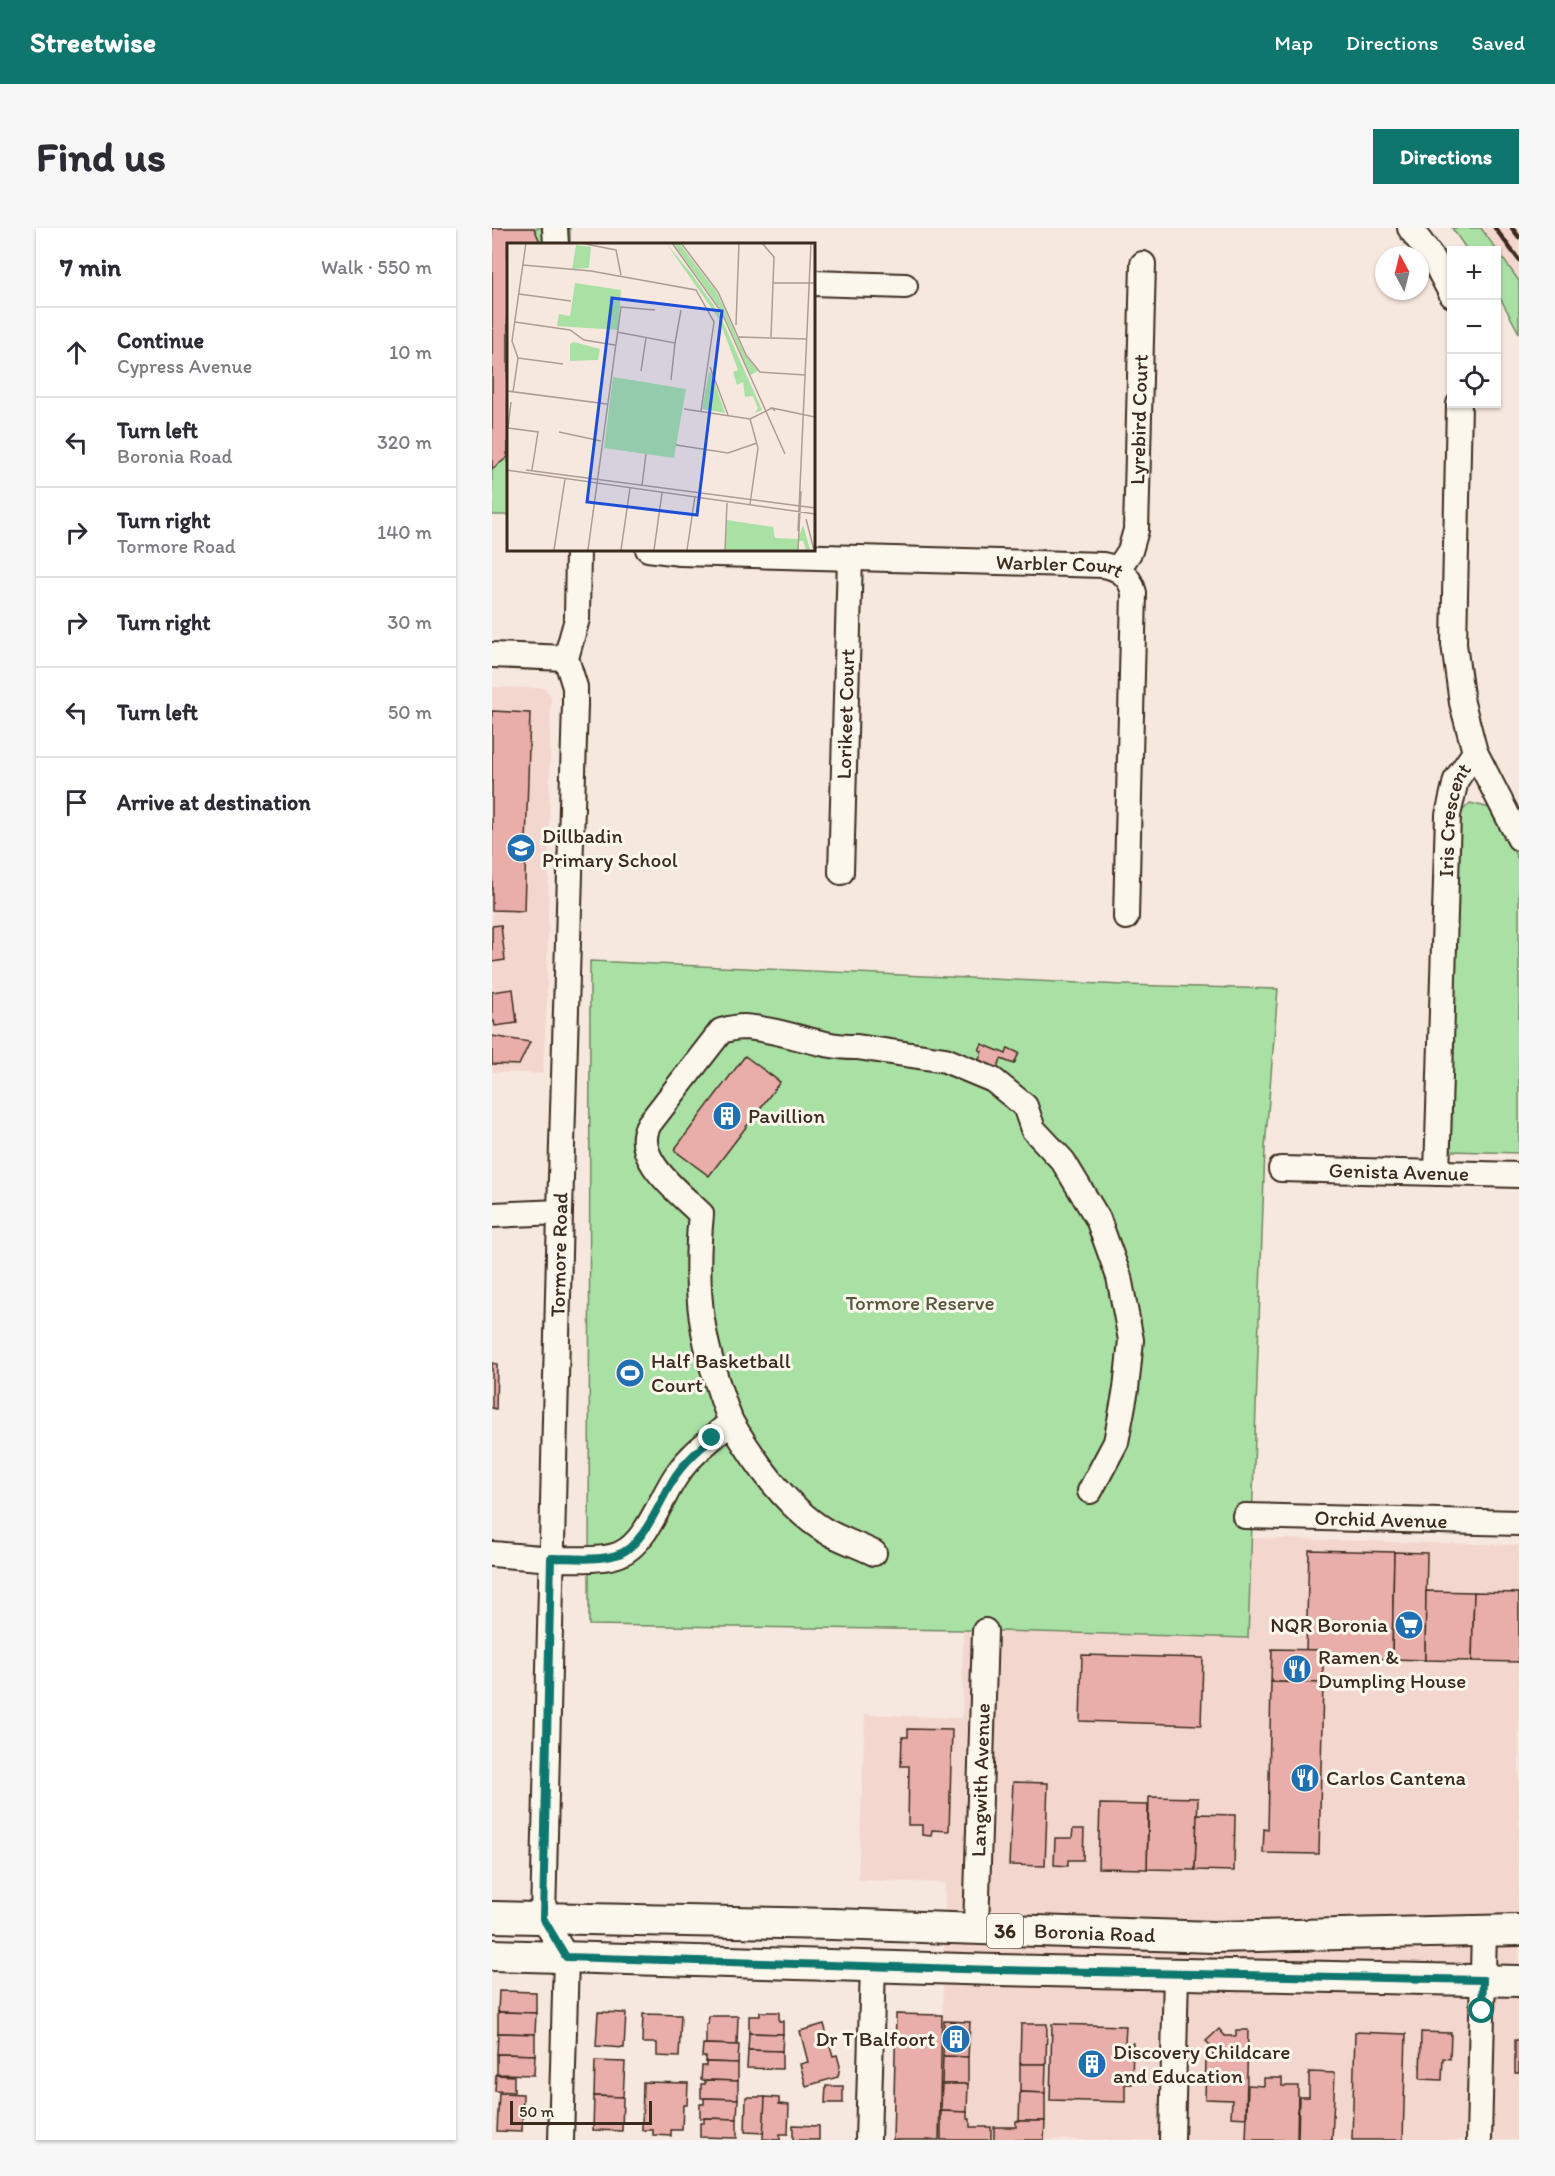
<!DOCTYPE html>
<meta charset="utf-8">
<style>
:root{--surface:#fff;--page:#f7f7f7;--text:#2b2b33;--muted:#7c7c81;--line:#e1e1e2;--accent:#0f766e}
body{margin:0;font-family:Itim,sans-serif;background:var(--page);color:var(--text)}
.controls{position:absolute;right:18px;top:18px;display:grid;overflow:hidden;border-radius:0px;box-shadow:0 2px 4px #0004}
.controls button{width:54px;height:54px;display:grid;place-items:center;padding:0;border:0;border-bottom:2px solid var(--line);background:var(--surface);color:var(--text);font:30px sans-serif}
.compass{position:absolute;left:883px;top:18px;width:54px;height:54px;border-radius:50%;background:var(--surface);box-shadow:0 2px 4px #0004;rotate:353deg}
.scale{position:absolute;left:18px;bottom:15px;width:142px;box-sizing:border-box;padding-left:6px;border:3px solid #3b2a1e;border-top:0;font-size:16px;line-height:21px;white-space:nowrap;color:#3b2a1e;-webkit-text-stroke:4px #fbf7ec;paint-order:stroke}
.stop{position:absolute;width:18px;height:18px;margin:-14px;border:4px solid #0f766e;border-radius:50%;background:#fff}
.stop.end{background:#0f766e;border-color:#fff;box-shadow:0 2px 6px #0008}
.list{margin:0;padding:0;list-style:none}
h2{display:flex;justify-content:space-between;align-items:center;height:78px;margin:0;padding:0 24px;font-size:26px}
h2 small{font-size:20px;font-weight:400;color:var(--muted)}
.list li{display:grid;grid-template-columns:39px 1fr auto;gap:18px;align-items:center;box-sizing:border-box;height:90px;padding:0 24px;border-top:2px solid var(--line)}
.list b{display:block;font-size:22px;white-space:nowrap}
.list p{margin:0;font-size:20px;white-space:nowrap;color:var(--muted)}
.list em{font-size:20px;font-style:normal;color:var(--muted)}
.icon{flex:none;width:33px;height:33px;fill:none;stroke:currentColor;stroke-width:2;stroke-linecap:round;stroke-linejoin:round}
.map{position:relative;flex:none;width:1027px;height:1912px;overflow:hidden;border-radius:0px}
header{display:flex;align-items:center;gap:36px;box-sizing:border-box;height:84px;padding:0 30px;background:var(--accent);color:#fff}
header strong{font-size:28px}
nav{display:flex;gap:33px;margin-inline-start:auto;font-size:21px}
.intro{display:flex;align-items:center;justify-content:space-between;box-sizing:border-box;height:144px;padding:0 36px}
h1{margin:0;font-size:42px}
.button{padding:15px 27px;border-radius:0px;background:var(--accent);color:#fff;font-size:21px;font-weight:700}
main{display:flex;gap:36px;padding:0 36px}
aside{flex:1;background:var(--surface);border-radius:0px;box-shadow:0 2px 4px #0004}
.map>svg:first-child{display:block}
.built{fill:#f3d7cf}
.green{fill:#a9e1a5;stroke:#728662;stroke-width:1.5}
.building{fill:#e9aeaa;stroke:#3b2a1e;stroke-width:1.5}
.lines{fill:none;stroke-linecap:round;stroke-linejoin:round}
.minor-casing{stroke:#3b2a1e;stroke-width:28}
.major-casing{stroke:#3b2a1e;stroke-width:34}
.minor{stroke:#fbf7ec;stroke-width:24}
.major{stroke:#fbf7ec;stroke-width:30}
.rail{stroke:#3b2a1e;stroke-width:4.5}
.route{stroke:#0f766e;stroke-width:8}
.labels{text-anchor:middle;stroke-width:6;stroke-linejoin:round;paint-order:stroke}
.shield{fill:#fbf7ec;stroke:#75685c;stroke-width:1.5}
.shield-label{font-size:20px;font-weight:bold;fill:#3b2a1e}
.street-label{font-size:21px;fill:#3b2a1e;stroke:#fbf7ec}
.poi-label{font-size:21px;fill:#3b2a1e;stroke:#fbf7ec;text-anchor:start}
.park-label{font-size:21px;fill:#565840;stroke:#fbf7ec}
.inset-road{fill:none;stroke:#ac9c92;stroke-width:1.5}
.view{fill:#1d4ed8;fill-opacity:0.15;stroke:#1d4ed8;stroke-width:3}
.inset-edge{fill:none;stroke:#3b2a1e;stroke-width:3}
</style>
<header>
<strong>Streetwise</strong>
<nav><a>Map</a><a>Directions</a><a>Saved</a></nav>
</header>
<div class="intro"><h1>Find us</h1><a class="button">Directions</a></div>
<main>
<aside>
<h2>7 min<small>Walk · 550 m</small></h2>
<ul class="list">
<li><svg class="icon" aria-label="ahead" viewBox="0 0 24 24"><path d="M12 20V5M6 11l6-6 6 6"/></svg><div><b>Continue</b><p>Cypress Avenue</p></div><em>10 m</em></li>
<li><svg class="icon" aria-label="left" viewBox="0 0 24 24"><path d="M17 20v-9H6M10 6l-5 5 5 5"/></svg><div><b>Turn left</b><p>Boronia Road</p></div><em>320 m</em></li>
<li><svg class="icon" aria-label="right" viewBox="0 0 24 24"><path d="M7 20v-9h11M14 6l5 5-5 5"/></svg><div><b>Turn right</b><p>Tormore Road</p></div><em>140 m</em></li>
<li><svg class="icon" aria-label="right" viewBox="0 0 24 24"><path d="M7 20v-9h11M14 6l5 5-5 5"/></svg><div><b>Turn right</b></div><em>30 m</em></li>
<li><svg class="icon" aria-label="left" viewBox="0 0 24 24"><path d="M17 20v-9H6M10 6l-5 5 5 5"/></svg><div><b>Turn left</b></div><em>50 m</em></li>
<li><svg class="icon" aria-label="arrive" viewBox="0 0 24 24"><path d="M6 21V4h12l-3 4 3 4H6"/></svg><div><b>Arrive at destination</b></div></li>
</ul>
</aside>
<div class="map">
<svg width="1027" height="1912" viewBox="0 0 1027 1912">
<rect width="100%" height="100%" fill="#f7e8df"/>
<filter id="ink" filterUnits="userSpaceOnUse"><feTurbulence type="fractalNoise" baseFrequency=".0167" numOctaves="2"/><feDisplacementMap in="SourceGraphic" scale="12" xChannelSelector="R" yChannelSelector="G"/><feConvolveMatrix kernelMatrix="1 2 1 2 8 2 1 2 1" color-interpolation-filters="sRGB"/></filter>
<g filter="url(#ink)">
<g class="built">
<polygon points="989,0 1027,0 1027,53 1005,21"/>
<polygon points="0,459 53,460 59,468 55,772 51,846 0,844"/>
<polygon points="759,1310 1027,1317 1027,1912 448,1912 453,1655 366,1652 373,1486 470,1490 471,1402 756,1410"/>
</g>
<g class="green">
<polygon points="0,0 78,0 78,16 16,16 16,287 0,287"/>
<polygon points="960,0 989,0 1027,53 1027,105 1005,64 1005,22 975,22"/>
<polygon points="978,575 998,580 1027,633 1027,925 959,923 965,588"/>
<polygon points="98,733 631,757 786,761 773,920 756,1410 471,1402 97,1397"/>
</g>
<g class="building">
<polygon points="0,0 42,0 49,16 16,16 16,224 15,225 16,229 0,241"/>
<polygon points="0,483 38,485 32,683 0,682"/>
<polygon points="9,697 13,732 0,734 0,698"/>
<polygon points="21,761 25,795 3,798 2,793 0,794 0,764"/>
<polygon points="0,808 38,814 27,837 0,836"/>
<polygon points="490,816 514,826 516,820 527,825 522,836 509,831 503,845 485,837 490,823 487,822"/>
<polygon points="253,828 288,854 217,948 182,922"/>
<polygon points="0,1135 5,1136 4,1181 0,1180"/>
<polygon points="817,1322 902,1324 900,1431 831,1429 831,1422 814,1422"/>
<polygon points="902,1324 935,1325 933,1432 900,1431"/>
<polygon points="934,1363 982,1364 980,1433 933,1432"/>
<polygon points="982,1364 1027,1365 1027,1434 980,1433"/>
<polygon points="780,1421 831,1422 831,1455 779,1454"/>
<polygon points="590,1427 711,1430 709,1497 588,1493"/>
<polygon points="779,1454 831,1455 827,1626 771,1625 772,1601 776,1602"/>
<polygon points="416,1501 460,1502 457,1603 440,1602 439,1608 430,1607 430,1597 416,1597 417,1538 409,1538 410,1509 416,1509"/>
<polygon points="521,1554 556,1555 553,1638 517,1637"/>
<polygon points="657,1569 706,1570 703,1642 655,1641"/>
<polygon points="608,1576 656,1577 655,1641 606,1640"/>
<polygon points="705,1586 743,1587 742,1643 703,1642"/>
<polygon points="581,1601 592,1601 591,1632 576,1632 576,1638 562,1637 563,1610 580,1610"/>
<polygon points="7,1763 44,1764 44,1785 6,1784"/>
<polygon points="6,1784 44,1785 43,1806 6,1805"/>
<polygon points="106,1784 134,1785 132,1820 104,1818"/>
<polygon points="268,1784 287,1784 287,1793 291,1793 291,1806 257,1805 257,1788 268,1788"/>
<polygon points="151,1786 189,1787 187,1829 165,1828 165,1815 150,1815"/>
<polygon points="404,1786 450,1787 447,1912 401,1912"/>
<polygon points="217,1788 246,1788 245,1817 214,1816 214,1796 216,1796"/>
<polygon points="452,1793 478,1794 476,1829 451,1828"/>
<polygon points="332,1796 341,1828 345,1827 348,1838 346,1849 314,1858 308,1836 316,1834 308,1803"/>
<polygon points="529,1796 555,1796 554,1836 528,1836"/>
<polygon points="560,1796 634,1798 633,1815 641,1815 640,1856 633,1856 633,1874 558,1872"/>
<polygon points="727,1801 733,1808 744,1808 744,1802 756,1802 754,1890 739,1889 740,1872 713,1871 714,1831 721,1831 721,1820 714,1813"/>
<polygon points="863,1804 914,1806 911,1912 860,1912"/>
<polygon points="929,1804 959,1805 958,1831 951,1830 950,1852 928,1851"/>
<polygon points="6,1805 43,1806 43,1827 5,1826"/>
<polygon points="257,1805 291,1806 290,1823 256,1822"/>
<rect x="1023" y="1812" width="4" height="33"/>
<polygon points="211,1816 247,1817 246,1835 214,1834 214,1829 210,1829"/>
<polygon points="256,1822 290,1823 290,1841 255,1840"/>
<polygon points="5,1826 43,1827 42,1847 5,1846"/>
<polygon points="451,1828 476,1829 476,1856 450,1856"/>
<polygon points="103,1833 133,1834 131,1869 102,1868"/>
<polygon points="214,1834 246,1835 246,1853 209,1852 210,1838 214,1838"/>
<polygon points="528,1836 554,1836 553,1865 528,1864"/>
<polygon points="817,1844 843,1845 840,1912 806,1912 807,1869 817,1869"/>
<polygon points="4,1847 22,1848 22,1864 3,1863"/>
<polygon points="772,1850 790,1850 790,1858 806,1858 805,1912 754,1912 756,1857 772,1858"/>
<polygon points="213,1852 246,1853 246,1871 209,1870 209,1856 213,1856"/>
<polygon points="151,1854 196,1855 195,1877 191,1877 190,1902 179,1902 179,1908 161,1907 161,1902 150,1902"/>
<polygon points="450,1856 476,1856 475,1884 449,1883"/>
<polygon points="334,1858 351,1858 351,1875 333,1875"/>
<polygon points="528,1864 553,1865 553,1893 527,1893"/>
<polygon points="7,1865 31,1866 30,1904 5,1903"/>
<polygon points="102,1868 131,1869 130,1903 101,1902"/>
<polygon points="254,1869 273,1869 272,1905 253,1904"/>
<polygon points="273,1869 287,1870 287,1876 297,1877 296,1906 288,1906 288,1912 271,1911"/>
<polygon points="212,1870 246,1871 245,1891 208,1890 208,1876 212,1876"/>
<polygon points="449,1883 475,1884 475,1891 478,1891 478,1899 499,1899 499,1912 449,1912"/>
<polygon points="212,1890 245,1891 245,1910 208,1909 208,1895 212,1895"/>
<polygon points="524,1893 553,1893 552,1912 502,1912 502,1899 524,1899"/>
<polygon points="301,1897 327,1898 327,1912 301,1912"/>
</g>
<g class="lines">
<g class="minor-casing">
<g id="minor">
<polyline points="63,0 64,16"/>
<polyline points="918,0 941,31 960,67"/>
<polyline points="321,55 413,58"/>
<path id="s1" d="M156 321 188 325 611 337C628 340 638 348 642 365L634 689"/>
<path id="s2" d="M626 341 638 323 644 302 651 36"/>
<polyline points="0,427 74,430"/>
<polyline points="983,524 1027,610"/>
<path id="s3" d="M349 644 358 330"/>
<path id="s4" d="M789 941 1027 947"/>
<path id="s5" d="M945 945 956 587 964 552 983 524 970 475 962 416 967 176"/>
<polyline points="0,987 68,984"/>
<path d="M239 1194C262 1232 293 1278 332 1302 347 1311 366 1317 382 1325"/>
<path id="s6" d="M753 1288 1027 1295"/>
<path d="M0 1326C29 1328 103 1337 128 1326 156 1314 169 1268 186 1245 200 1225 221 1210 239 1194 210 1119 201 1067 209 986 188 965 138 929 157 896L229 803C236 801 245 799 252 799 291 801 327 820 365 819L453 832 501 852 533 878 541 901 571 933 606 991 627 1049 639 1112 634 1161 624 1214 598 1263"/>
<path id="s7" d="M484 1702 493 1403"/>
<path id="s8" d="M69 1912 74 1729 51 1690 68 984 83 477V459L74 430 85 391 86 321"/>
<polyline points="376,1912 381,1737"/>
<polyline points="680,1912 684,1745"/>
<polyline points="987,1912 992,1702"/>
</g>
</g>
<g class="major-casing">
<g id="major">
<path id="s9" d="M0 1689 341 1696 721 1709 1027 1702"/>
<polyline points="0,1727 504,1742 1027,1753"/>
</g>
</g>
<use href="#minor" class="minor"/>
<use href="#major" class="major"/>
<g class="rail">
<polyline points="1003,0 1027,32"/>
<polyline points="1020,0 1027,9"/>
</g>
</g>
</g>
<g class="lines" filter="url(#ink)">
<path class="route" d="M220 1210C207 1222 194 1232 184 1247 169 1269 152 1320 124 1327 104 1333 80 1330 59 1330L51 1690 74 1729 504 1742 991 1752 990 1783"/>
</g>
<defs>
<g id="school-disc" transform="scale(1.5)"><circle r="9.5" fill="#1f6fb2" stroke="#fbf7ec"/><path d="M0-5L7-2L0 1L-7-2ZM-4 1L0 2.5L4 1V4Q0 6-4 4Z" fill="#fff"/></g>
<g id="building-disc" transform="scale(1.5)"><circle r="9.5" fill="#1f6fb2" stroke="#fbf7ec"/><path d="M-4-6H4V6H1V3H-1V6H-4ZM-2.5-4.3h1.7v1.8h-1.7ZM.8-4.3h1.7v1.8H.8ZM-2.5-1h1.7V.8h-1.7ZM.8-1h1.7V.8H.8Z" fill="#fff"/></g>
<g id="stadium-disc" transform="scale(1.5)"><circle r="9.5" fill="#1f6fb2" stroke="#fbf7ec"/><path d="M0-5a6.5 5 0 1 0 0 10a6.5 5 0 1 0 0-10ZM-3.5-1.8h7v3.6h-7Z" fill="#fff"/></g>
<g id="supermarket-disc" transform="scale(1.5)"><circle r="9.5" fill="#1f6fb2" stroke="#fbf7ec"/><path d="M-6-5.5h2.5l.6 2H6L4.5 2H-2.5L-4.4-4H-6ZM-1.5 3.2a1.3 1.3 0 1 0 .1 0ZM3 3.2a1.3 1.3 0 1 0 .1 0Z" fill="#fff"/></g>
<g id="restaurant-disc" transform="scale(1.5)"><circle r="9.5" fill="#1f6fb2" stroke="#fbf7ec"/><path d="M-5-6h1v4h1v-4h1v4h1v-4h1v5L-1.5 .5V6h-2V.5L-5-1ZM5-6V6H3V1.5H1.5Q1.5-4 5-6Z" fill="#fff"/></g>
</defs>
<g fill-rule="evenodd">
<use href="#school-disc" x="29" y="620"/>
<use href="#building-disc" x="235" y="888"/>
<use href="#stadium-disc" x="138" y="1145"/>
<use href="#supermarket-disc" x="917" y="1397"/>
<use href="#restaurant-disc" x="805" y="1441"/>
<use href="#restaurant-disc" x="813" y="1550"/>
<use href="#building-disc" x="464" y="1811"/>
<use href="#building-disc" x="600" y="1836"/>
</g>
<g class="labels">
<rect class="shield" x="495" y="1686" width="36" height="34" rx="4.5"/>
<g class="shield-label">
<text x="513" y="1710">36</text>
</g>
<g class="street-label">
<text dy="7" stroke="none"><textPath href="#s2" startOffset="154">Lyrebird Court</textPath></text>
<text dy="7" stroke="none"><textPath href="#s1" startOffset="412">Warbler Court</textPath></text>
<text dy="7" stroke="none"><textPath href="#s3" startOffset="158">Lorikeet Court</textPath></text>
<text dy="7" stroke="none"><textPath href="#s5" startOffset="354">Iris Crescent</textPath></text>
<text dy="7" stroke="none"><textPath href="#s4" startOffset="118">Genista Avenue</textPath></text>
<text dy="7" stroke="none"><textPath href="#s8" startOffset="892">Tormore Road</textPath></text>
<text dy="7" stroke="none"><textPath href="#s6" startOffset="136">Orchid Avenue</textPath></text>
<text dy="7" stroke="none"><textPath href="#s7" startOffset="150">Langwith Avenue</textPath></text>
<text dy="7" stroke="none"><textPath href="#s9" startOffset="603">Boronia Road</textPath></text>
</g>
<g class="poi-label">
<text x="50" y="615">Dillbadin<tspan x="50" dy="24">Primary School</tspan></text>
<text x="256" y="895">Pavillion</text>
<text x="159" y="1140">Half Basketball<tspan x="159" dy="24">Court</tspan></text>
<text x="896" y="1404" text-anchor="end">NQR Boronia</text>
<text x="826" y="1436">Ramen &amp;<tspan x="826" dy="24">Dumpling House</tspan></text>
<text x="834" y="1557">Carlos Cantena</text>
<text x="443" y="1818" text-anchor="end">Dr T Balfoort</text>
<text x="621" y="1831">Discovery Childcare<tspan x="621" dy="24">and Education</tspan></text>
</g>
<g class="park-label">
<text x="428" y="1082">Tormore Reserve</text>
</g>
</g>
<g transform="translate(15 15)">
<rect width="308" height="308" fill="#f7e8df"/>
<path d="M159 0 184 30 212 70 255 167 248 170 251 165 246 153 238 154 236 139 230 142 226 129 231 127 212 76ZM166 0H172L210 50 238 112 251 128 243 132 216 70ZM69 2 84 4 82 25 65 26ZM68 40 114 47 111 87 50 83 52 71 63 73ZM67 99 93 106 91 117 63 118V101ZM202 129 204 130 218 170 195 166ZM106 134 179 146 167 215 97 205ZM220 277 266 284 268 295 291 296 296 282 303 306 299 307 296 298H292L291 307H218Z" fill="#a9e1a5"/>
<path class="inset-road" d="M73 0 109 7 114 32M165 0 215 70 278 211M174 0 211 49 239 112 253 129 298 132M255 0 267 14 264 94M16 22 84 28 189 47 207 79 194 168M266 40H308M12 51 64 58M8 79 63 87 77 97 108 102M229 82 232 0M110 89 168 100 164 137M232 94 300 96M168 100 174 67M11 115 56 121M203 124 221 172M134 128 139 95M0 148 100 161M6 149 11 115 5 98 19 0M4 159 1 185 31 189 25 227M177 166 243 176M268 168 265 165 308 174M52 189 94 198M169 202 221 210 250 200M0 227 308 271M19 227 308 265M135 242 139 211M243 261 251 205 243 176 265 165M299 276 307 307M291 288 304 0M47 307 58 236M81 307 114 64 148 67M114 307 123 245M147 307 155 250M180 307 188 253M218 307 220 260M291 307 294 248"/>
<path class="view" d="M105 55 215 68 190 272 80 259Z"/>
<rect width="308" height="308" class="inset-edge"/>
</g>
</svg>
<div class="controls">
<button>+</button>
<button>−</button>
<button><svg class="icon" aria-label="locate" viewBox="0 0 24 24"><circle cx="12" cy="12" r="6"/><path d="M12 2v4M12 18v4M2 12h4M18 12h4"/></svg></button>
</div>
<svg class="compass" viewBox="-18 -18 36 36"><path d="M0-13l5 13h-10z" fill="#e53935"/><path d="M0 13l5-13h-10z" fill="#7c7c81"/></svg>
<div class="scale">50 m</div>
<div class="stop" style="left:990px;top:1783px"></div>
<div class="stop end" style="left:220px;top:1210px"></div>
</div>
</main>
